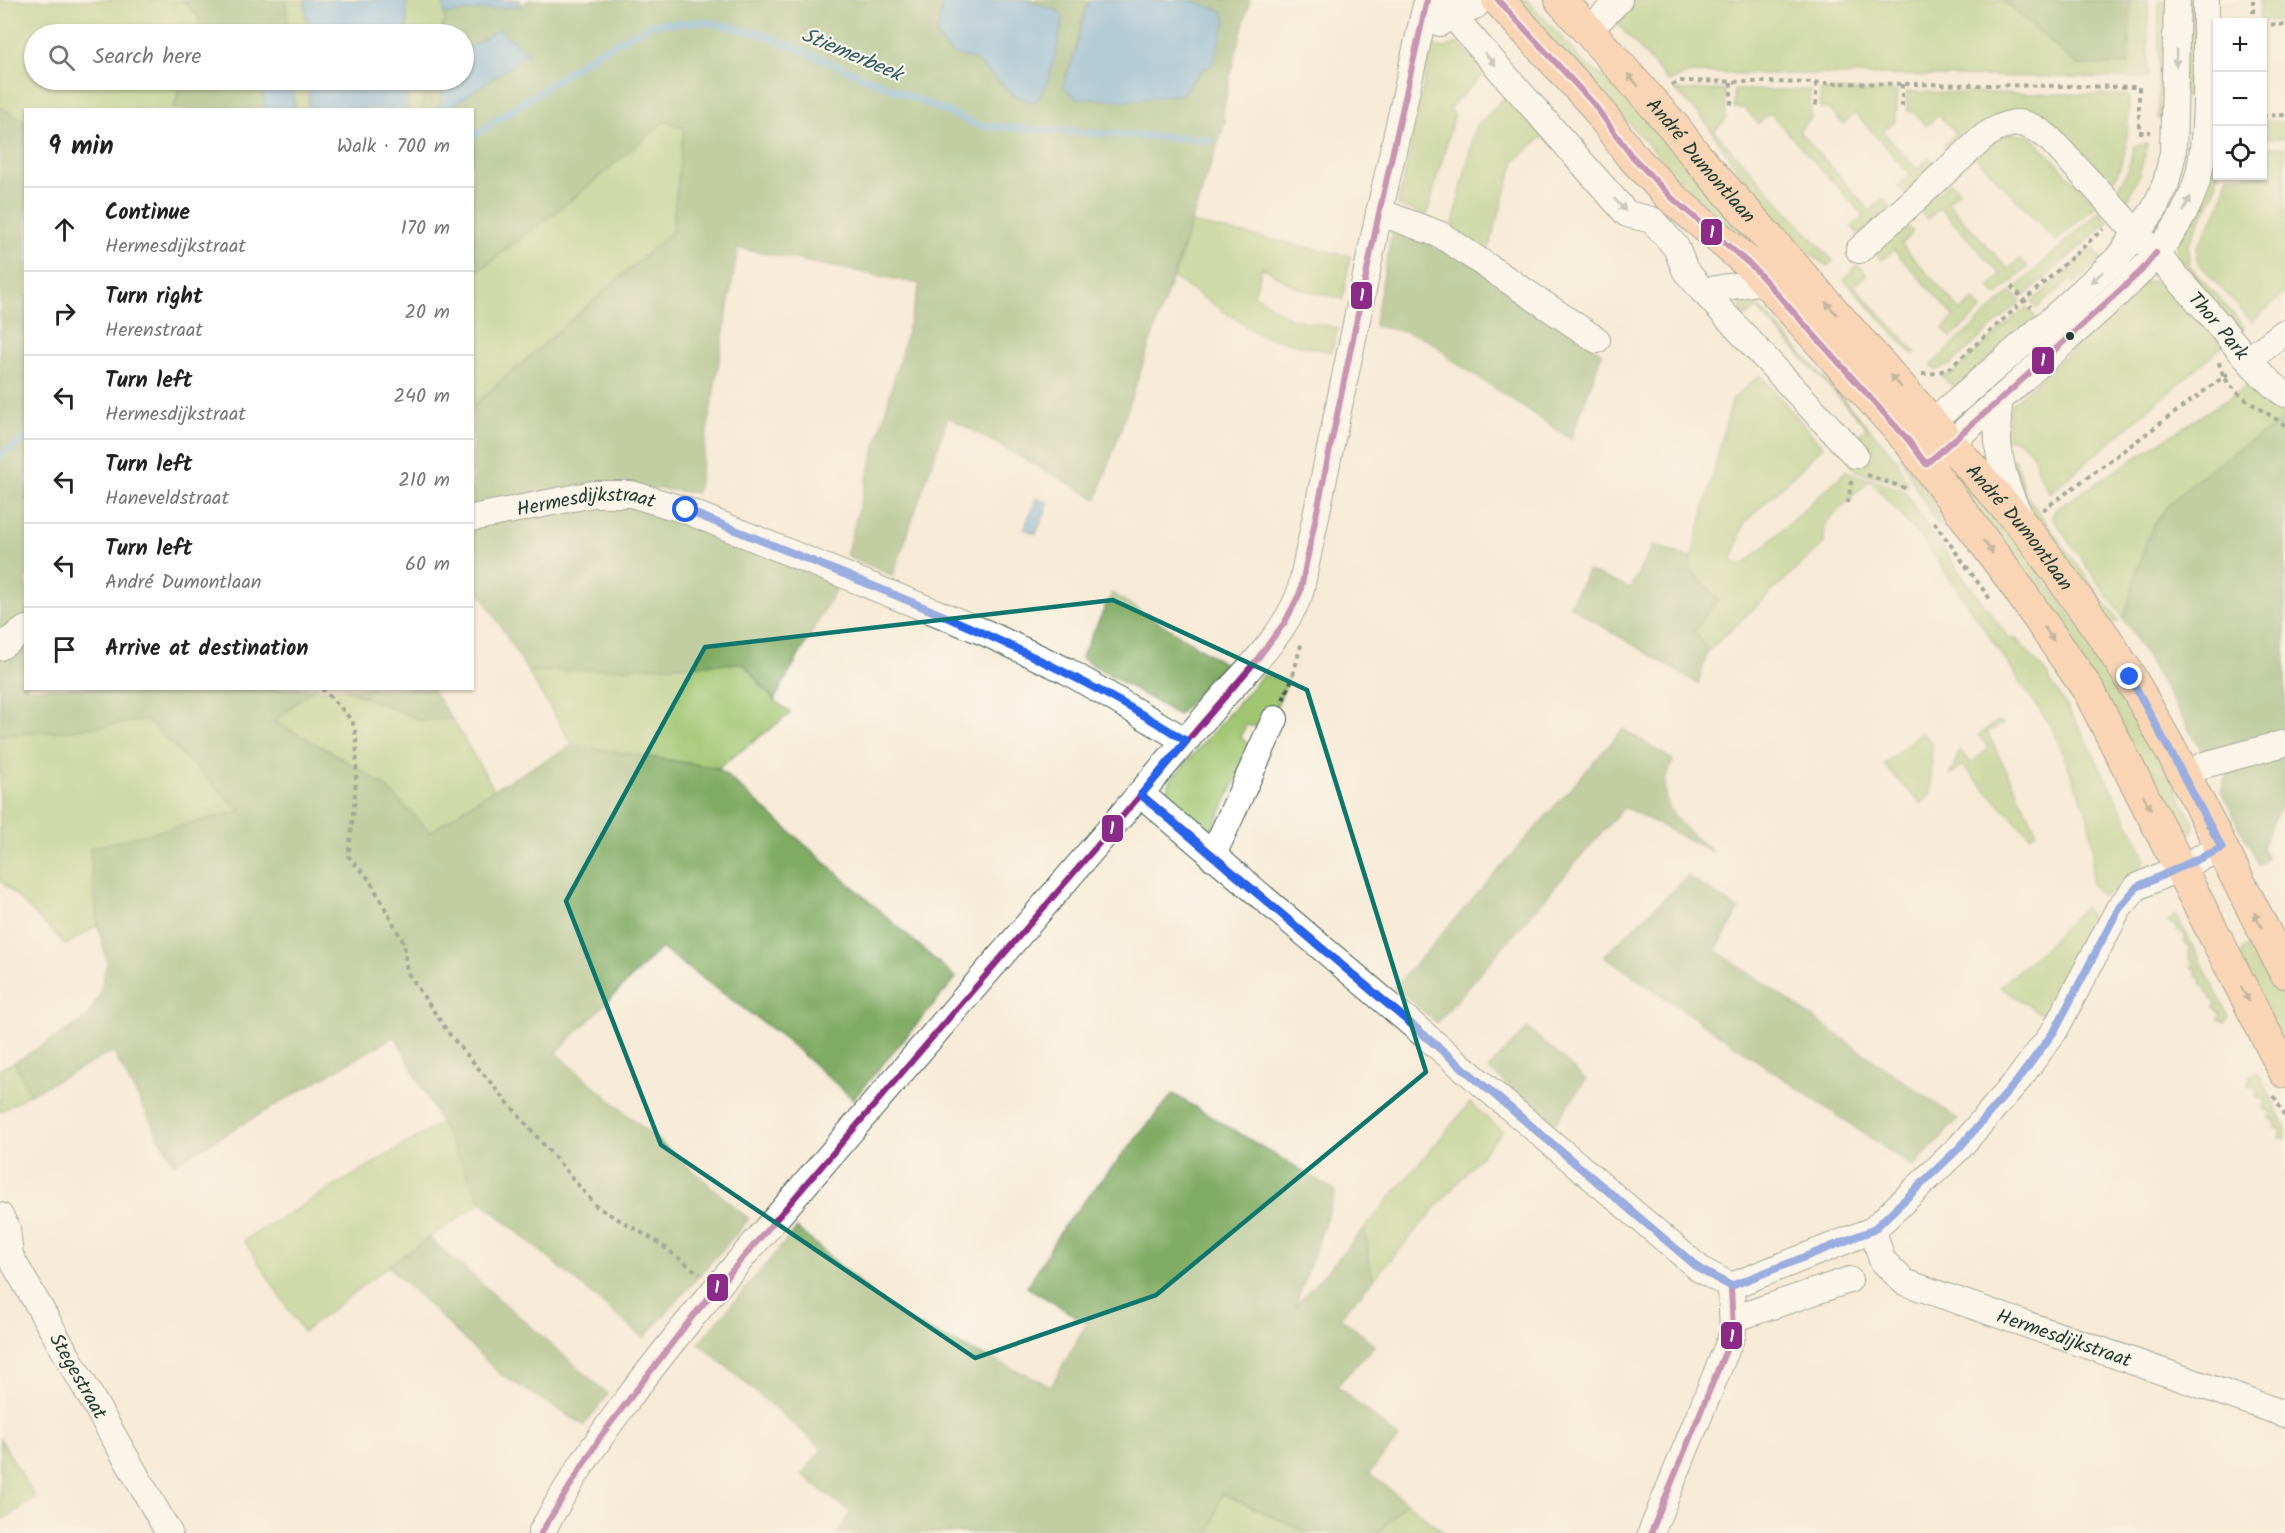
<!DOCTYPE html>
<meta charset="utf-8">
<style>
:root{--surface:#fff;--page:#f2f2f2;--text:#222;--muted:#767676;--line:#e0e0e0}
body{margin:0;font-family:Kalam,sans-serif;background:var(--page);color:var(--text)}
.controls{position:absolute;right:18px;top:18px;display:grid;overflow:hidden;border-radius:0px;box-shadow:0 2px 4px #0004}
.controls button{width:54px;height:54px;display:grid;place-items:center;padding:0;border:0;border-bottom:2px solid var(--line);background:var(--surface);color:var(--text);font:30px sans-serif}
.stop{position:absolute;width:18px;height:18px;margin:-14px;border:4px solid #2563eb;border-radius:50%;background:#fff}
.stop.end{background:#2563eb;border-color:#fff;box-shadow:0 2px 6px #0008}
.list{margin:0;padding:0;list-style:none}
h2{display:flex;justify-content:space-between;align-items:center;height:78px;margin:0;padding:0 24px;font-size:26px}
h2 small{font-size:20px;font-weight:400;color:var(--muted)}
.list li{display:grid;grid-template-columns:39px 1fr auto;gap:18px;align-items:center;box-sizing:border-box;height:84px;padding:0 24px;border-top:2px solid var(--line)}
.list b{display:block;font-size:22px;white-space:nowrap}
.list p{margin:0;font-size:20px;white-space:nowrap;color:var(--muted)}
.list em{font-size:20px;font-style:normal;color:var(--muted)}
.icon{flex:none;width:33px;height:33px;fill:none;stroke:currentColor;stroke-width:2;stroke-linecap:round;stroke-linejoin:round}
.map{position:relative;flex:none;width:2285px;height:1533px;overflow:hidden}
.search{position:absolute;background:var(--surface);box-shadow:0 2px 4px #0004;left:24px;top:24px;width:450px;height:66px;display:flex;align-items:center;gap:15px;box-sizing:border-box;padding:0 21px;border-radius:33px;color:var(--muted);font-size:22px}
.panel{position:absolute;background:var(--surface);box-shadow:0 2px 4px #0004;left:24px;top:108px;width:450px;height:582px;border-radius:0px}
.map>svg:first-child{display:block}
.green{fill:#a0c671;stroke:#608252;stroke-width:1.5}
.forest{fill:#80ab63;stroke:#50744c;stroke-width:1.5}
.water{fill:#60a6d6;stroke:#407285;stroke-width:1.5}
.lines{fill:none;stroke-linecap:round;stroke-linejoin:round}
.stream{stroke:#60a6d6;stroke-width:7}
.minor-casing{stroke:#3f574c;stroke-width:28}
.major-casing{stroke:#3f574c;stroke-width:34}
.path{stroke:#3f574c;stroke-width:4;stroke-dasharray:4.5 4.5;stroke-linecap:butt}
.minor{stroke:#fff;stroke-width:26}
.major{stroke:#fbbb8c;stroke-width:32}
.bus-1-casing{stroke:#fbf7ec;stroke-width:10}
.bus-1{stroke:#8c2b87;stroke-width:6}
.oneway{fill:#8f9e9a}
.oneway2{fill:#82765c}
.route{stroke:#2563eb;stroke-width:8}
.marked{fill:none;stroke:#0f766e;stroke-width:4.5;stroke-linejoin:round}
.bus-dot{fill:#1f3d34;stroke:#fbf7ec;stroke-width:2}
.labels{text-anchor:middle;stroke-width:4.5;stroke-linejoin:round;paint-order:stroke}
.street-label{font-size:20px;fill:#1f3d34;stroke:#fbf7ec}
.water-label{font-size:21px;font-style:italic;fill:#325c65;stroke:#fbf7ec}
.line-badge{stroke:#fbf7ec;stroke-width:2}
.badge-label{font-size:16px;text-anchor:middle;font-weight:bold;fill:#fff}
</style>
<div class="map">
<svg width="2285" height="1533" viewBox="0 0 2285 1533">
<rect width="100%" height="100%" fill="#fbf7ec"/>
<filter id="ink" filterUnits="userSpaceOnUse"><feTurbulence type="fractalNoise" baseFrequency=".0167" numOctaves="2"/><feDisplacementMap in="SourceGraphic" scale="12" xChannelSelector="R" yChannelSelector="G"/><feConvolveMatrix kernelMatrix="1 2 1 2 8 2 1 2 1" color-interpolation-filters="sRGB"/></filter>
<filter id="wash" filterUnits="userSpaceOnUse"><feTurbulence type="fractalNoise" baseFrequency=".008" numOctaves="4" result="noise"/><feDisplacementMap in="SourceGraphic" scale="24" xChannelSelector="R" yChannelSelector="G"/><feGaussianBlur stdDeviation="1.35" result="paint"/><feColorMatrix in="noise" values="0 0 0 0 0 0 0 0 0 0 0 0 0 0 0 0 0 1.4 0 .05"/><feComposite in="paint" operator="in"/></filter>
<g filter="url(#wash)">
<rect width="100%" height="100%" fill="#f7ebd7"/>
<g class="green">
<polygon points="0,0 183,0 200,18 195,34 34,34 34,80 182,80 173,109 26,110 25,122 3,109 0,111"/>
<polygon points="286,0 305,0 307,34 288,34"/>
<polygon points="404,0 443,0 445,21 440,34 404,34"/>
<polygon points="1515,0 1527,0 1586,65 1623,91 1887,380 1741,245"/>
<polygon points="1628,0 2003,0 2077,65 2129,64 2130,0 2148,0 2148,78 1689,73 1669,82 1619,25 1617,19"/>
<polygon points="2159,0 2173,0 2172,119 2158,119"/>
<polygon points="2184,0 2199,0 2198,96 2183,97"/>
<polygon points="2260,0 2281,0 2280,20 2260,21"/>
<polygon points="1457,43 1486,72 1449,108 1454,116 1427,215 1398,206 1432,45 1445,48"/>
<polygon points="292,80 308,80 309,109 295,109"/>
<polygon points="404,80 426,80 422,109 404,110"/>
<polygon points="1675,90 1725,90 1726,119 1714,131 1833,261 1827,266 1791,240 1769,215 1702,117"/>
<polygon points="1734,90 1810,90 1811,119 1799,131 1870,211 1883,199 1891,208 1860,236 1852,227 1864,216 1770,113 1758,124 1745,108 1734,108"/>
<polygon points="1820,91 1897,91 1897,111 1895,111 1895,121 1883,132 1917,169 1929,158 1937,167 1906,195 1898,186 1910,174 1855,113 1843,124 1829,109 1820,109"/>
<path d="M1907 92 2129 95C2128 134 2129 154 2110 189L2044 120 1952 154 1944 145 1956 133 1939 115 1926 126 1913 111H1907Z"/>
<polygon points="1507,95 1544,135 1515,161 1486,257 1460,235 1453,224 1475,128"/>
<polygon points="665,120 684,128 672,232 473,406 473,275 574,198"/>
<polygon points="2263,121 2285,122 2285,138 2263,138"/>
<polygon points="2012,134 2031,136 2096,205 2056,241 1977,158 2002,136"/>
<path d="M2147 144C2144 164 2136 182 2128 200L2114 195 2128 170 2134 146Z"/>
<polygon points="2210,146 2217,147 2218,176 2213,196 2188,245 2189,265 2245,327 2242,331 2182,266 2178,256 2177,245"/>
<polygon points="2263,147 2285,147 2285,293 2252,322 2197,261 2197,248 2221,204 2227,176 2262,176"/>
<polygon points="1951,182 1959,191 1947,202 2008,269 2020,259 2028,267 1997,296 1989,287 2001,275 1940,208 1927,219 1919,210"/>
<polygon points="2100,210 2108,222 2025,296 2017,287"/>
<polygon points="1191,223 1350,256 1343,299 1297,288 1262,267 1254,295 1291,319 1338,328 1331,352 1261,336 1174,278"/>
<polygon points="1904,223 1913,232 1901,244 1961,311 1974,300 1982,309 1951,337 1943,328 1955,317 1894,250 1882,260 1873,251"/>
<polygon points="2092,247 2103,259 2075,283 2071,279 2037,308 2032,302"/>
<polygon points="1858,265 1867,275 1854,286 1916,352 1912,354 1844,279"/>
<polygon points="2153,281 2165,286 2223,346 2050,493 2037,470 2035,458 2027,446 2018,440 2005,439 2011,405 2144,283"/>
<polygon points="2011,292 2021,301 1950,365 1936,370 1931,365"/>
<polygon points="1747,293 1896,458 1908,486 1859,471 1850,465 1861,454 1867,462 1875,455 1858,436 1867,428 1757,308 1745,318 1741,312 1740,302"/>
<polygon points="2026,307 2036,318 1957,386 1953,387 1942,376 1953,373"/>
<path d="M1760 375 1823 447 1745 522 1731 562 1745 564 1846 471 1905 491 1926 526 2010 640 2015 638 2046 673 2083 734 2140 845C2142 850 2144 855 2144 860 2143 879 2118 895 2101 895L2091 884 2093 847 2087 813 2054 731 1927 545 1870 480 1825 523 1824 543 1708 651 1694 631 1718 599 1689 569 1732 400Z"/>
<polygon points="2257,380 2278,404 2285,408 2285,419 2198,478 2139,563 2124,619 2052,517 2056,509"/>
<polygon points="1900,454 1926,489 1943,526 1940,528 1916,488"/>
<polygon points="1948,457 1955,458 2109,668 2192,819 2194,829 2190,833 2183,834 2176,829 1945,467"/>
<polygon points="2009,459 2014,459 2025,494 2119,621 2110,624 2019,498"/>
<polygon points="743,663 774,700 791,713 718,768 573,745 528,672"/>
<polygon points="1263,675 1288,680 1274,712 1259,727 1246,725 1241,738 1249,744 1249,753 1213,828 1204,830 1195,828 1167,801 1165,793 1171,780"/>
<polygon points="312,688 346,689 420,720 452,719 494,789 430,832 385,786 333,753 274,722"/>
<polygon points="147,720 242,812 90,848 98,925 66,945 0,880 0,735 64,731"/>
<polygon points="1998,721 2004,724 1987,732 2035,828 2036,832 2030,836 1962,765 1950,776 1960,750 1971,763 1989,748 1979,735"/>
<polygon points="1921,732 1932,743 1931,793 1921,804 1884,765"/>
<polygon points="2084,907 2096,927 2054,1007 2040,1013 2000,987 2047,946"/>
<polygon points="2176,914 2229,1017 2225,1022 2219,1019 2221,1014 2214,1008 2216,1003 2210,998 2211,995 2206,992 2207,988 2201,984 2202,979 2196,976 2197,970 2190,966 2194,963 2189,958 2189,946 2184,942 2186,935 2176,930 2177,927 2167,922"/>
<polygon points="2250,946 2255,946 2264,951 2285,993 2285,1045 2240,957 2243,948"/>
<polygon points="15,1062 30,1094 0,1112 0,1069"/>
<polygon points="2258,1072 2285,1125 2285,1139 2279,1138 2281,1129 2274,1128 2276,1121 2269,1119 2271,1112 2263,1109 2265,1101 2256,1097 2258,1089 2248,1085 2250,1076"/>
<polygon points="1470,1103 1502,1131 1373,1280 1364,1229"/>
<polygon points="441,1123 482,1202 388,1266 303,1332 244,1240"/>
<polygon points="0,1439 36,1498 0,1521"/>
<polygon points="1222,1493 1308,1533 1210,1533"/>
<polygon points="1406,1502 1444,1533 1378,1533"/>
</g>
<g class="forest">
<polygon points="183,0 286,0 288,34 195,34 200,18"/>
<path d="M530 0H944L936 36 952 54 974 59 1015 96 1057 10 1025 0H1090C1077 23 1080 52 1065 75L1077 98 1182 94 1202 69 1189 0H1250L1231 71 1222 118 1226 120 1097 499 948 417 893 576 846 555 920 284 738 248 697 493 621 485 473 512V406L672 232 684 128 665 121 574 198 473 274V325L472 110 447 109 528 54 500 29 464 50V34H440L445 21 444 14 520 6Z"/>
<polygon points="2003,0 2130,0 2129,64 2077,65"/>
<polygon points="182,80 261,80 265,109 173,110"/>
<polygon points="426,80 446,80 439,109 422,110"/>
<polygon points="2,108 26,122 26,618 0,635 0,111"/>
<path d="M1394 223 1465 258 1602 353 1571 439 1449 358C1432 334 1401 331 1374 326Z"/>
<path d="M2285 419V735L2203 753 2124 619C2134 588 2140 545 2158 519 2188 477 2243 447 2285 419Z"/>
<polygon points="654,505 834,579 836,589 774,700 743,663 528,672 473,580 473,526 554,507"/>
<polygon points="1653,545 1692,558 1689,569 1718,599 1694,631 1708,651 1698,684 1569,606 1588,571 1630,588"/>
<polygon points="1112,593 1225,664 1178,715 1081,658"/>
<polygon points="25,637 26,688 312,689 275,722 333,753 385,786 430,832 494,789 573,745 718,768 956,978 853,1099 784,1038 661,948 556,1053 749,1219 644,1338 482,1202 395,1036 174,1164 113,1052 30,1094 15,1062 86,1019 100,994 107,962 98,925 90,848 241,811 147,720 64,731 0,735 0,655"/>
<polygon points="346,689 432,689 452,719 420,720"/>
<path d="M1623 729 1673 760C1671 767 1666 775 1665 783 1661 814 1692 835 1713 852L1624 807 1437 1023 1395 987Z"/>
<polygon points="2285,748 2285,796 2262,847 2267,858 2259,865 2221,791 2230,765"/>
<polygon points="1688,876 1739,910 1716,950 1958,1119 1913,1167 1604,956"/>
<polygon points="1528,1028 1586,1080 1555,1123 1488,1069"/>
<polygon points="1173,1094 1336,1191 1295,1307 1364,1229 1373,1280 1340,1317 1375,1345 1337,1386 1399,1438 1369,1473 1406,1502 1378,1533 1308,1533 1222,1493 1210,1533 838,1533 851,1513 802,1475 822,1449 699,1343 797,1228 898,1317 1051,1386 1087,1323 1027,1287 1063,1227"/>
<polygon points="429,1238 608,1394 584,1425 500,1374 388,1266"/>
</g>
<g class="water">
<polygon points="305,0 407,0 407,34 307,34"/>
<polygon points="443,0 520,0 520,6 444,14"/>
<path d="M944 0H1025L1057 10 1063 17C1058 40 1051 89 1034 103L1015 96 974 59 952 54 936 36Z"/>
<path d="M1090 0H1189L1222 11 1226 21 1211 66 1202 69 1182 94 1130 101 1077 98 1063 87C1065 78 1068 73 1071 65 1080 44 1079 20 1090 0Z"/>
<polygon points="500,29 529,54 447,109 439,109 446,80 464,80 464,50"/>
<polygon points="261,80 292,80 295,109 265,109"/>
<polygon points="308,80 408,80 408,109 309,109"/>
<polygon points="1036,498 1049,503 1036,534 1024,529"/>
</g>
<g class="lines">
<g class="stream">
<polyline points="472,137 598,52 653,24 708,22 765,35 980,126 1213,140"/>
<polyline points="0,456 26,438"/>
</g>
</g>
</g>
<g filter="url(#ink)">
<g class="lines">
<g class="minor-casing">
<g id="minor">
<polyline points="1444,0 1452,15 1627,214 1652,220 1676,247 1685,270 1703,291 1855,455"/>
<polyline points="1440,23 1452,15 1475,6 1476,0"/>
<polyline points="1589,30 1619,0"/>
<polyline points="1379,212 1441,235 1597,340"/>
<path id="s1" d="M1859 250 1986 135C2013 118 2024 119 2049 138 2102 195 2155 252 2207 311 2227 334 2261 379 2285 394"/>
<polyline points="1703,291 1765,281"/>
<polyline points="2249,359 2285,332"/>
<path d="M2000 400C1993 438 2001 480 2019 514"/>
<polyline points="1918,434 2054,317 2117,259 2154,210 2166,183 2173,153 2177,0"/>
<path d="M1936 456C1979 418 2022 380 2065 341 2117 293 2182 246 2199 173 2210 121 2205 54 2206 0"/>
<path id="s2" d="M472 518 593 494H631L685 510 986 633 1067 671 1186 741"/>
<polyline points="0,647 26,629"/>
<polyline points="2185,776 2204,765 2285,743"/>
<polyline points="1141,794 1701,1270 1731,1286"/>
<polyline points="1212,857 1275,719"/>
<path id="s3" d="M0 1216 7 1229 10 1256 169 1533"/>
<path id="s4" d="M1873 1230 1882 1260 1904 1282 2285 1414"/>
<polyline points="1731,1286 1873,1230 1959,1148 2018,1080 2055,1030 2119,908 2137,887 2222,848"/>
<polyline points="1733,1319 1849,1280"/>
<path d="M541 1533C589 1444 653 1364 717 1287L1222 698C1251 666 1284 634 1300 593L1378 218 1427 0"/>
<polyline points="1651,1533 1733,1333 1731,1286"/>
</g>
</g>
<g class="major-casing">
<g id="major">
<polyline points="1498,0 1593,103 1630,154 1671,197 1754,268 1909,441 2008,574 2089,691 2285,1072"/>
<path id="s5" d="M1561 0 1674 127 1697 157 2029 533 2106 639 2130 677 2185 776 2285 972"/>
</g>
</g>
<g class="path">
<polyline points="2253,22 2253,0"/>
<polyline points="2262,24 2285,25"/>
<polyline points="1731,82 1731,108"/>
<polyline points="1816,83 1816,109"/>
<polyline points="1902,84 1902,111"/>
<polyline points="1672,85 1680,81 2139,87 2139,132 2151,132"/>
<polyline points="2262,116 2285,115"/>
<polyline points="2011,286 2031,307"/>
<path d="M2219 362C2224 393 2261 408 2285 425"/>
<polyline points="1922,374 1937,373 1951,367 2103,229"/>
<polyline points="1867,475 1908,489"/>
<polyline points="1848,503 1852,477"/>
<polyline points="2043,510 2230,372"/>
<polyline points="1934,522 1990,599"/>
<path d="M322 688C330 698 348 713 353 724 362 743 352 832 348 856L369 879 404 943 407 972 450 1035 597 1207 656 1241 700 1274"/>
<polyline points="1283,700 1292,679 1302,641"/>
<polyline points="2274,1096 2285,1117"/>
</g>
<use href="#minor" class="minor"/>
<use href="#major" class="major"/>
<g class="bus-1-casing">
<g id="bus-1">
<polyline points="1498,0 1593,103 1630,154 1671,197 1754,268 1909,441 1926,464"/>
<polyline points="1926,464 2000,400 2141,271 2156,253"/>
<polyline points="1141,794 1701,1270 1731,1286 1733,1333 1651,1533"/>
<polyline points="541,1533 601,1436 693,1316 1255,662 1285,622 1300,593 1378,218 1427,0"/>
</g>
</g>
<use href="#bus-1" class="bus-1"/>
</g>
<defs><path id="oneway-solid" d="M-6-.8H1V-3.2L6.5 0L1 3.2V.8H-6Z" transform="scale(1.5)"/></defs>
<g class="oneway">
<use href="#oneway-solid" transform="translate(2176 58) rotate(91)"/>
<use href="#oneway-solid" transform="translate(1490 59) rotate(48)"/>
<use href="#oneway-solid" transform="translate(2187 204) rotate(-65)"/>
<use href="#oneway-solid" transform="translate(1620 205) rotate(48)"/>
<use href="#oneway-solid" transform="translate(2097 277) rotate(138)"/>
</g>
<g class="oneway2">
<use href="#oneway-solid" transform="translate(1633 80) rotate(-131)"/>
<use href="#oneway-solid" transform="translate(1831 308) rotate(-132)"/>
<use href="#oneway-solid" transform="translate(1896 381) rotate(-131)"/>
<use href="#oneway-solid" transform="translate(1988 547) rotate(53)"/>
<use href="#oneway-solid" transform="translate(2049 634) rotate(55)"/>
<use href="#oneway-solid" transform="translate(2147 802) rotate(63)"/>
<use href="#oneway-solid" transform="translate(2258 920) rotate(-117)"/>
<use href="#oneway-solid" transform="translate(2245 994) rotate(63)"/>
</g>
</g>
<g class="lines" filter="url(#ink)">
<path class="route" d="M686 510C856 580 1030 642 1186 741L1141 795 1701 1270 1731 1286 1873 1230 1959 1148 2018 1080 2055 1030 2119 908 2137 887 2222 848 2130 677"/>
</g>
<path d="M0 0H2285V1533H0ZM1113 600 1307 690 1426 1072 1156 1295 975 1358 661 1145 566 901 705 647Z" fill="#f7ebd7" fill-opacity=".55" fill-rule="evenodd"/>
<path class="marked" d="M1113 600 1307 690 1426 1072 1156 1295 975 1358 661 1145 566 901 705 647Z"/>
<circle class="bus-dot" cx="2070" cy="336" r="5"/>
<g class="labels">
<g class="street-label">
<text dy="7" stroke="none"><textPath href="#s5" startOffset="213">André Dumontlaan</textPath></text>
<text dy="7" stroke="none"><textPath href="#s1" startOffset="494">Thor Park</textPath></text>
<text dy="7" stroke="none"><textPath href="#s2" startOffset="116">Hermesdijkstraat</textPath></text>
<text dy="7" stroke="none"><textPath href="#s5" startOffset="699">André Dumontlaan</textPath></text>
<text dy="7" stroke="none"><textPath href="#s4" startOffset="232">Hermesdijkstraat</textPath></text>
<text dy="7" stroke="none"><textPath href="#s3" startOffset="180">Stegestraat</textPath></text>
</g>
<g class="water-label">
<text transform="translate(852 54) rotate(23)" y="7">Stiemerbeek</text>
</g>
</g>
<g class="line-badge">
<rect x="1700" y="218" width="23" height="28" rx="6" fill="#8c2b87"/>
<rect x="1350" y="281" width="23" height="29" rx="6" fill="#8c2b87"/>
<rect x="2031" y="346" width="24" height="29" rx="6" fill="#8c2b87"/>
<rect x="1101" y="814" width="23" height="29" rx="6" fill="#8c2b87"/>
<rect x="706" y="1273" width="23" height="29" rx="6" fill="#8c2b87"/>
<rect x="1720" y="1321" width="23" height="29" rx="6" fill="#8c2b87"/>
</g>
<g class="badge-label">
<text x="1712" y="238">1</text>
<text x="1362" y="301">1</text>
<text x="2043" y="366">1</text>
<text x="1112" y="834">1</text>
<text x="717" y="1293">1</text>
<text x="1732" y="1342">1</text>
</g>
</svg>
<div class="controls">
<button>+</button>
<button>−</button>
<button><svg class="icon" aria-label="locate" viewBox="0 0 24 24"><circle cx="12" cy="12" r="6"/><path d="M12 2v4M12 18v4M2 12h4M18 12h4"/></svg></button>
</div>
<div class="stop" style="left:686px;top:510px"></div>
<div class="stop end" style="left:2130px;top:677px"></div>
<div class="search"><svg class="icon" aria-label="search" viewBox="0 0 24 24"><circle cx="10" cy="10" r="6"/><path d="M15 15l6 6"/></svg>Search here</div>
<section class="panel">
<h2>9 min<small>Walk · 700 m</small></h2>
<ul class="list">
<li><svg class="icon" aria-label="ahead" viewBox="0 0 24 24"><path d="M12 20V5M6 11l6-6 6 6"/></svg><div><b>Continue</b><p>Hermesdijkstraat</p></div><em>170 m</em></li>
<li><svg class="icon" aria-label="right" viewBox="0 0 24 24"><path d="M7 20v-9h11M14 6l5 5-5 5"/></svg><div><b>Turn right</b><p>Herenstraat</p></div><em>20 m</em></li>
<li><svg class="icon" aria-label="left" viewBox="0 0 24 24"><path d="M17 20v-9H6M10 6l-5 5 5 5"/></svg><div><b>Turn left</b><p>Hermesdijkstraat</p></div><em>240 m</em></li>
<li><svg class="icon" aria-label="left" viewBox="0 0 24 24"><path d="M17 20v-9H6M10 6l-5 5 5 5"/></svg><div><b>Turn left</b><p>Haneveldstraat</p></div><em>210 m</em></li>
<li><svg class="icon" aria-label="left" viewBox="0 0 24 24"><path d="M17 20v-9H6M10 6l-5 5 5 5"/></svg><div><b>Turn left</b><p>André Dumontlaan</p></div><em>60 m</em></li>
<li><svg class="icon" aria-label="arrive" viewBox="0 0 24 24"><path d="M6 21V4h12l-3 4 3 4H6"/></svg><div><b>Arrive at destination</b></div></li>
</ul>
</section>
</div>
